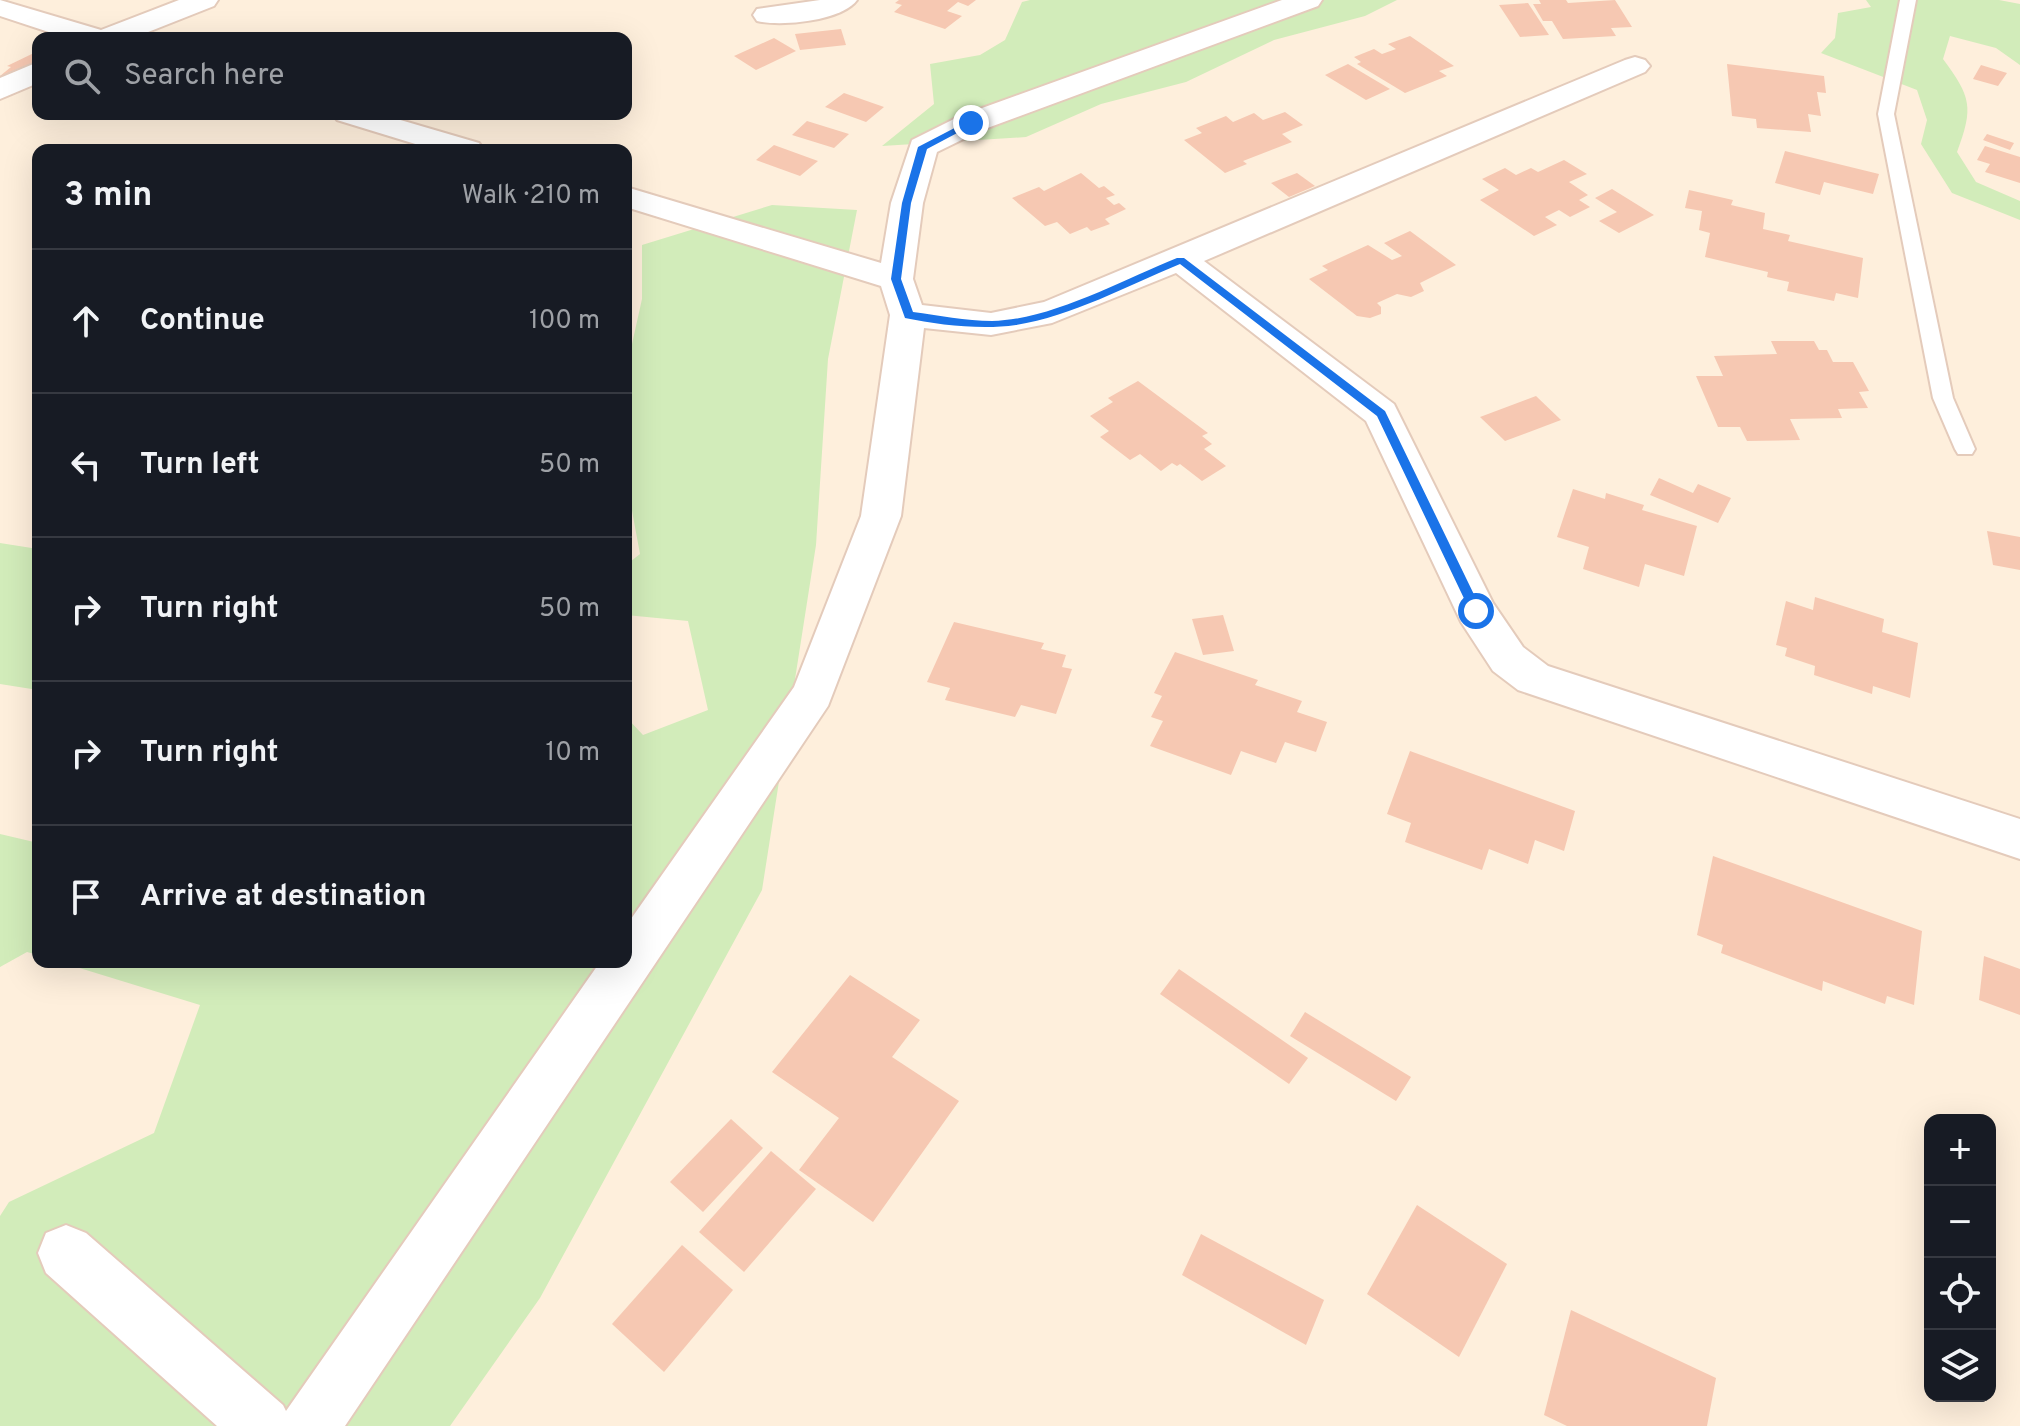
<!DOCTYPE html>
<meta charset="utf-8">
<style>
:root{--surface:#171b24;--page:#20242c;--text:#f1f3f6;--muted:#9ea1a6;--line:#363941}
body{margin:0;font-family:Overpass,sans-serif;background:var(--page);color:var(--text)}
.controls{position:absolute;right:24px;bottom:24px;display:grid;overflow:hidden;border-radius:16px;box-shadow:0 8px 32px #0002}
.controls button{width:72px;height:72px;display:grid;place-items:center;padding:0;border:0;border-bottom:2px solid var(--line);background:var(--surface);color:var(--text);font:40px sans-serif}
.stop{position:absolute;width:24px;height:24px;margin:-18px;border:6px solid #1a73e8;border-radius:50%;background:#fff}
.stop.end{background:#1a73e8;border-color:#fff;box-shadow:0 2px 8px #0008}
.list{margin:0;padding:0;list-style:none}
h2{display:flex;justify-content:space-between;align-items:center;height:104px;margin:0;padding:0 32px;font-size:34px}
h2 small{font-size:26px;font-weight:400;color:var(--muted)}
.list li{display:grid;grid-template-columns:52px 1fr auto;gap:24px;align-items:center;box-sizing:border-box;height:144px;padding:0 32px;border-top:2px solid var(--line)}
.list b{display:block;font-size:30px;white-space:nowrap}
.list em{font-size:26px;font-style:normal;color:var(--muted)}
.icon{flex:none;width:44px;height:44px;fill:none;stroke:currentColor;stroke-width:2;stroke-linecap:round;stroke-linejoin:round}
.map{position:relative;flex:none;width:2020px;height:1426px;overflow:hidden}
.search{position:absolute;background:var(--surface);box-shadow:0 8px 32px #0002;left:32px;top:32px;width:600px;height:88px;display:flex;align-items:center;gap:20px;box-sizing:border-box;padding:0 28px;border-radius:16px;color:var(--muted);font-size:30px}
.panel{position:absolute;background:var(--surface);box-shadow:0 8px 32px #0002;left:32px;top:144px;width:600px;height:824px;border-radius:16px}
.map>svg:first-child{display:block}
.green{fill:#d2ecba}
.building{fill:#f6c8b2}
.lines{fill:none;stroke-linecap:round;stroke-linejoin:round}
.service-casing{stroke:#e4cbbb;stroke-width:4}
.minor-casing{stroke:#e4cbbb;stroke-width:4}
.service{fill:#fff;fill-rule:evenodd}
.minor{fill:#fff;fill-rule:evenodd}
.route{fill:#1a73e8}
</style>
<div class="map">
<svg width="2020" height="1426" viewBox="0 0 2020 1426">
<rect width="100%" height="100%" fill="#feefdc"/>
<g class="green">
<polygon points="1030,0 1397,0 1365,16 1274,40 1186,82 1101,104 1026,137 882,146 934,104 930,64 980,55 1005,40 1022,2"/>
<path d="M1866 0H1999L2020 4V65L1996 48 1950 36 1943 59C1971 97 1974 107 1957 152L1976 182 2020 201V220L1952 193 1921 144 1927 120 1917 90 1821 53 1835 38 1838 13 1871 7Z"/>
<polygon points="772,205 857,210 828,359 816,545 762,890 540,1298 450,1426 0,1426 0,1216 9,1202 154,1133 200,1005 60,962 454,962 455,965 459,962 626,962 626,717 643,735 708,710 688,621 626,615 626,565 640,554 626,478 626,371 642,299 642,245"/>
<polygon points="0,543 38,549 38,690 0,684"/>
<polygon points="0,834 34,842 38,838 38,955 27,952 0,967"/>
</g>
<g class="building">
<polygon points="899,0 976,0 968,6 958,2 947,11 962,16 945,29 894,12 902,5 895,3"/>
<polygon points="1539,0 1566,0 1568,3 1615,0 1632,27 1611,28 1616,36 1563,39 1552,21 1543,21 1533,4 1541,4"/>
<polygon points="1528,3 1549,35 1520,37 1499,5"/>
<polygon points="841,29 846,45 800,50 795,34"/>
<polygon points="1410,36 1454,66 1439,71 1447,76 1405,93 1357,64 1361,62 1354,57 1374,49 1382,54 1396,49 1388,44"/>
<polygon points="774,38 796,51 756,70 734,56"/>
<polygon points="38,51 38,67 13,81 0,76 11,67 7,66"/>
<polygon points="1348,64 1390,89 1366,100 1325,75"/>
<polygon points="1727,64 1824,76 1826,93 1817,92 1821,116 1808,114 1811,132 1757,128 1756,119 1732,116"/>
<polygon points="1981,65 2007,73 1998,86 1973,79"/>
<polygon points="844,93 884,107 866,122 825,107"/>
<polygon points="1285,112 1303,125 1282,134 1292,142 1243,161 1247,164 1225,173 1184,140 1202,133 1196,128 1226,116 1233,122 1254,113 1263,120"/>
<polygon points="807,121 849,134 834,148 792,135"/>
<polygon points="1987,134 2014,143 2010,150 1983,140"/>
<polygon points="774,145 818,161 800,176 756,160"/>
<polygon points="1985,146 2020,157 2020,183 1985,172 1990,164 1977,160"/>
<polygon points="1785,151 1879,174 1873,194 1824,182 1820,195 1775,183"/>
<polygon points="1564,160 1587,174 1569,182 1588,195 1579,200 1590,207 1570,217 1559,210 1545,217 1557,225 1534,236 1480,200 1499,190 1482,179 1505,168 1516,175 1531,168 1538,172"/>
<polygon points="1081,173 1099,188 1104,186 1115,195 1106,198 1114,205 1119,203 1126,209 1105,219 1110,224 1091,231 1087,227 1070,234 1057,222 1045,226 1012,198 1039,187 1044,191"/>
<polygon points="1297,173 1315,186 1289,197 1271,183"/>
<polygon points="1612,189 1654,215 1619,233 1599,221 1617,212 1595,198"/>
<polygon points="1689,190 1733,200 1731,205 1765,213 1763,229 1790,235 1788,241 1863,258 1858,298 1836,293 1834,301 1787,291 1789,282 1767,277 1768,272 1705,257 1710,233 1699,230 1702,211 1685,208"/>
<polygon points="1410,231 1456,265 1420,283 1424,291 1411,297 1397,294 1377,303 1381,307 1381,314 1370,318 1357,316 1309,279 1328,270 1322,266 1368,245 1392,260 1402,256 1384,243"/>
<polygon points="1771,341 1814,341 1819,350 1827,350 1833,362 1853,362 1869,391 1859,392 1868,408 1838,409 1842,418 1790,419 1800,440 1747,441 1740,427 1718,427 1696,376 1723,376 1714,356 1777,354"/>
<polygon points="1138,381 1208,433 1202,436 1212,444 1204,449 1226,466 1202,481 1180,464 1177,466 1172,463 1161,471 1140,454 1130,460 1100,437 1109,431 1090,416 1113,402 1108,398"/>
<polygon points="1536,396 1561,420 1505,441 1480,417"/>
<polygon points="1659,478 1693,493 1698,484 1731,498 1718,523 1650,495"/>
<polygon points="1573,489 1605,499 1606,493 1644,505 1642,510 1697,526 1684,576 1645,564 1639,587 1583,569 1589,547 1557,537"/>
<polygon points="1987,531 2020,537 2020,570 1993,565"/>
<polygon points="1815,597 1884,619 1882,632 1918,643 1910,698 1873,686 1872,694 1814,675 1815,666 1785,656 1787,648 1776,645 1786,601 1813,610"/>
<polygon points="1223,615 1234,651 1203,655 1192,619"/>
<polygon points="954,622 1044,643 1041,649 1066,655 1062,667 1072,669 1056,714 1021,705 1015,717 945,700 950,688 927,682"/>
<polygon points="1175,652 1258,680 1255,685 1302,701 1297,712 1327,722 1316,752 1285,742 1276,763 1241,751 1231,775 1150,746 1163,721 1151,717 1162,696 1154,693"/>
<polygon points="1410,751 1575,811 1564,851 1535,840 1528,864 1489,849 1482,870 1405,842 1411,823 1387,814"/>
<polygon points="1713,856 1922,931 1914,1005 1887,996 1885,1004 1823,981 1822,991 1721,953 1723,945 1697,935"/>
<polygon points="1984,956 2020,969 2020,1015 1979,1000"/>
<polygon points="1179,969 1308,1058 1289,1084 1160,994"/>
<polygon points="850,975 920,1020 892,1057 959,1101 873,1222 799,1170 839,1118 772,1072"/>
<polygon points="1305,1012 1411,1077 1396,1101 1290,1036"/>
<polygon points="731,1119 763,1148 703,1212 670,1182"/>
<polygon points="771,1151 816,1189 744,1272 699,1232"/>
<polygon points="1417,1205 1507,1264 1459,1357 1367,1294"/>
<polygon points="1201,1234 1324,1300 1306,1345 1182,1275"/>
<polygon points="682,1245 733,1290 664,1372 612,1324"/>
<polygon points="1571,1310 1716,1378 1707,1426 1567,1426 1544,1415"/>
</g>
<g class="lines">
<g class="service-casing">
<polygon id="service" points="1900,0 1916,0 1894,114 1953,398 1975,449 1972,454 1958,454 1955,449 1933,398 1878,114"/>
</g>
<g class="minor-casing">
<g id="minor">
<polygon points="0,0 101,30 179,0 218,0 214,6 133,38 67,38 0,16"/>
<path d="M820 0H857C842 21 780 27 757 21L753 15 757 9Z"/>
<polygon points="1282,0 1322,0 1318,6 982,130 937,152 923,203 913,279 922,305 991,313 1044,302 1625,60 1635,57 1645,60 1650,66 1645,72 1204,261 1394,404 1493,603 1523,647 1548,666 2020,819 2020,859 1518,690 1493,671 1461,622 1366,421 1176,273 1052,323 991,335 924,328 901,516 828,706 345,1426 217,1426 46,1273 38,1253 46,1233 66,1225 86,1233 283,1405 286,1411 600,962 626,962 626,926 794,687 861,516 890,315 881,286 626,207 626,187 881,263 891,203 912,140 960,116"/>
<polygon points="38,62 38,83 0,99 0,78"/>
<polygon points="333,114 380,114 479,143 484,150 435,150 337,120"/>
</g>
</g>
<use href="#service" class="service"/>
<use href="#minor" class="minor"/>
</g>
<path class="route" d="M968 121 976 123 927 149 911 203 901 279 913 312C938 315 966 321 992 321 1051 320 1122 280 1177 258H1184L1385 411 1482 611 1480 614H1472L1470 611 1377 416 1180 264C1127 286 1072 316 1016 325 981 330 939 325 905 318L891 279 902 203 918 147Z"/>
</svg>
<div class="controls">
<button>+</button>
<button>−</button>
<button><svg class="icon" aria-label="locate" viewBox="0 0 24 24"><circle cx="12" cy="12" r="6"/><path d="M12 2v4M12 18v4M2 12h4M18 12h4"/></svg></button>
<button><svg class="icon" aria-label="layers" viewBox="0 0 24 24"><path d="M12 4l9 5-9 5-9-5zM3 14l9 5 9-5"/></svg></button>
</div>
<div class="stop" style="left:1476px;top:611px"></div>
<div class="stop end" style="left:971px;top:123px"></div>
<div class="search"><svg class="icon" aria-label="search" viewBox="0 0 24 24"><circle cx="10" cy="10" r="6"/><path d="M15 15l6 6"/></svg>Search here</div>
<section class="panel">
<h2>3 min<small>Walk · 210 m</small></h2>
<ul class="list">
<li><svg class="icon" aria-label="ahead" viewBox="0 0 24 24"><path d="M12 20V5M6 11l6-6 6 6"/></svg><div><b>Continue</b></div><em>100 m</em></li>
<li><svg class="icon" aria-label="left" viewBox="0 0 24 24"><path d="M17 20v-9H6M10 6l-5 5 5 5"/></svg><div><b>Turn left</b></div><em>50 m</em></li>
<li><svg class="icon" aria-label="right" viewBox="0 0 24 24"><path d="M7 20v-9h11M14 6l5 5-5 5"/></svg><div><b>Turn right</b></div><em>50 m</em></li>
<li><svg class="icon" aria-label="right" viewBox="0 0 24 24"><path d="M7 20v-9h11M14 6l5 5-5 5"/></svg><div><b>Turn right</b></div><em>10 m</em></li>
<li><svg class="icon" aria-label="arrive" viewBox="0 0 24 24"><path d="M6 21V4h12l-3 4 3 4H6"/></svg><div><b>Arrive at destination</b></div></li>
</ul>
</section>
</div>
